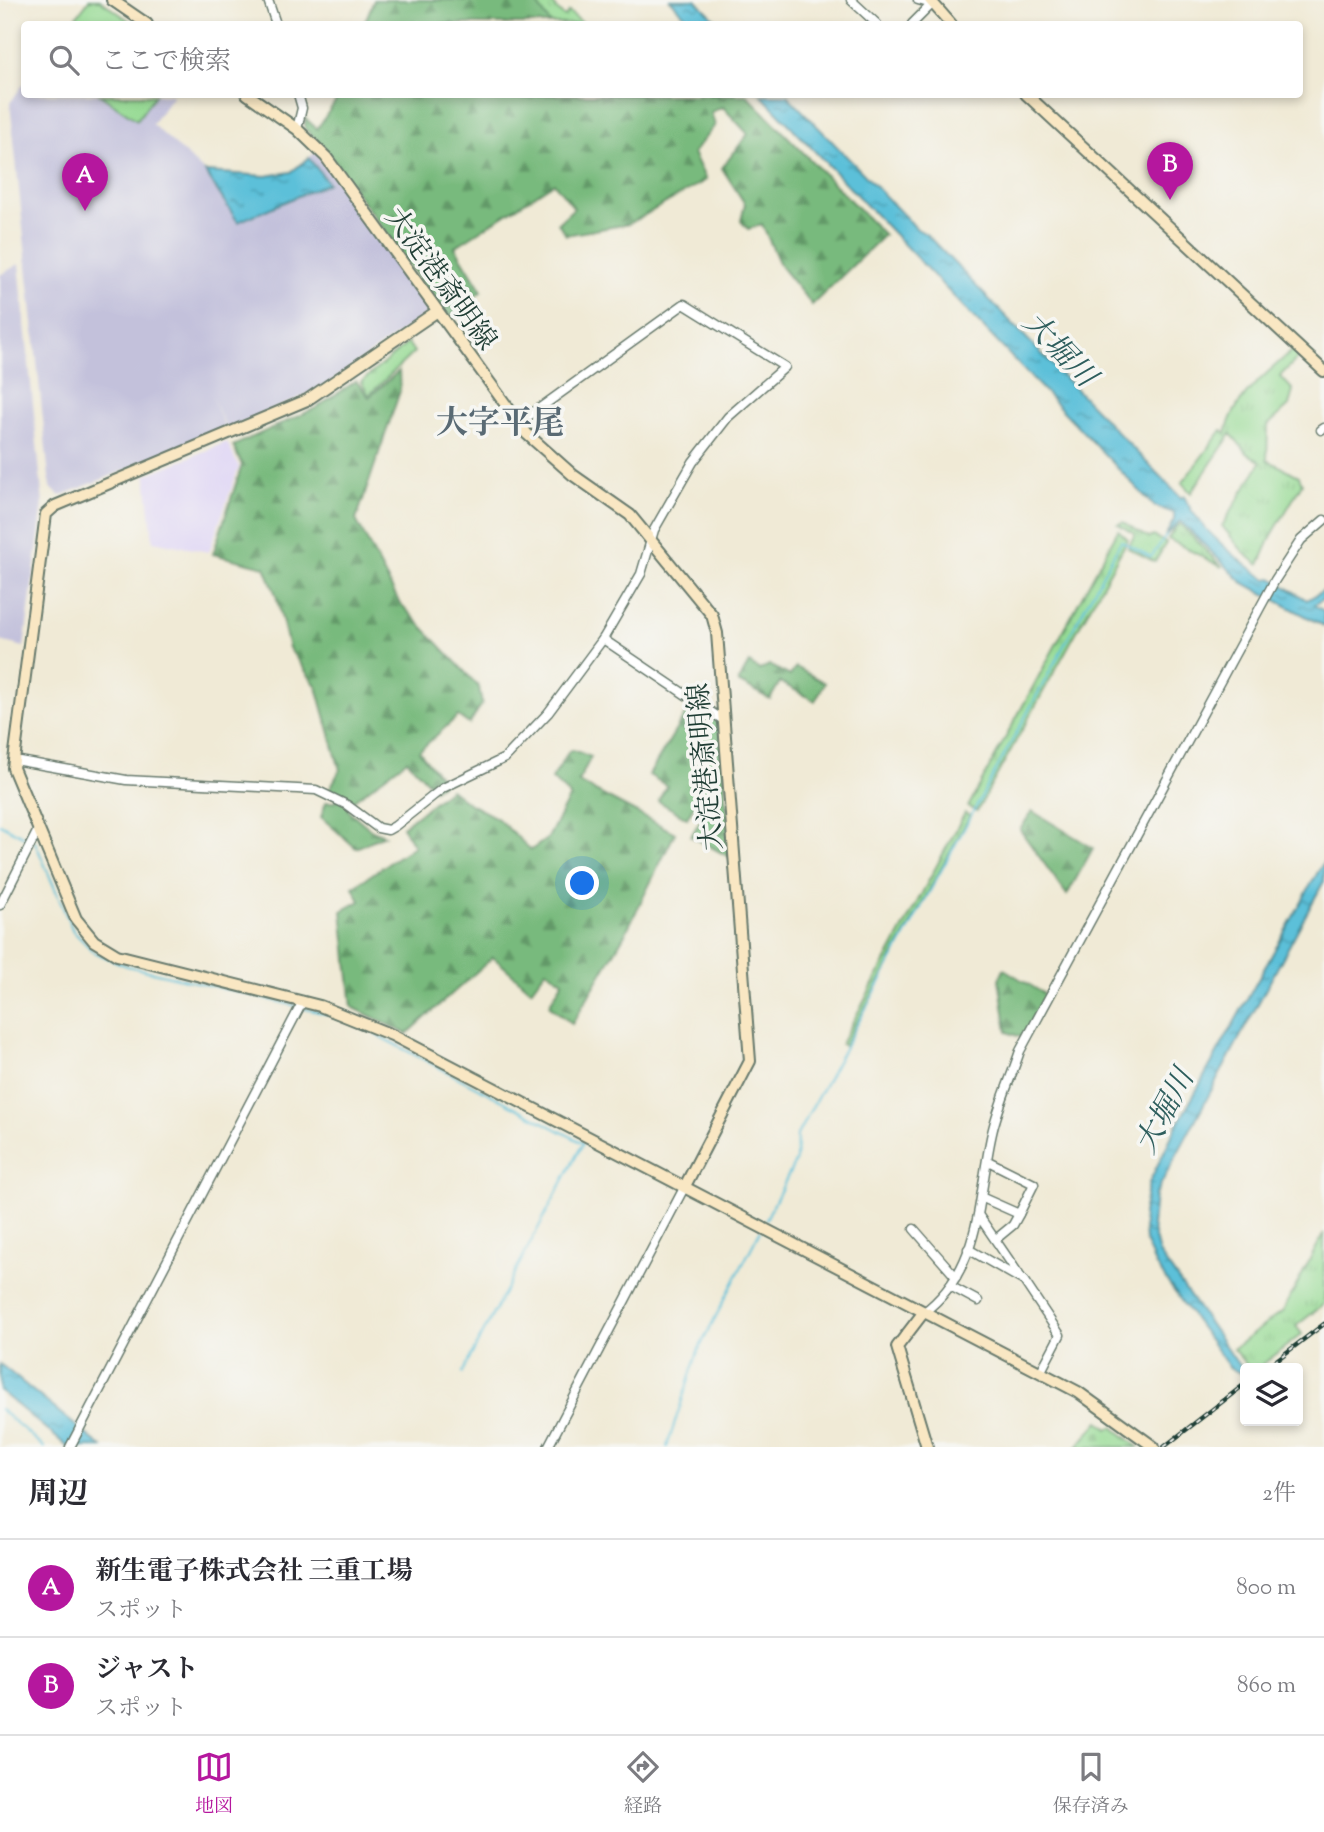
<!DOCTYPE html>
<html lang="ja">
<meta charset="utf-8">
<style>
:root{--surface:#fff;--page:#f7f7f7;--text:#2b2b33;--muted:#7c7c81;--line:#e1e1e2;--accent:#b5179e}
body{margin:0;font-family:"Sorts Mill Goudy","Noto Serif JP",serif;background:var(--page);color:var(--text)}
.controls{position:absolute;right:21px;bottom:21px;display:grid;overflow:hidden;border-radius:7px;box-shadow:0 4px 10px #0003}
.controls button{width:63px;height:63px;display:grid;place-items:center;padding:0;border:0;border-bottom:2px solid var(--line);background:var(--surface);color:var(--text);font:35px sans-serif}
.you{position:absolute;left:583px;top:884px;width:24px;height:24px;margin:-18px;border:5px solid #fff;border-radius:50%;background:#1a73e8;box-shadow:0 0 0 10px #1a73e833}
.badge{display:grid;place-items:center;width:46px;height:46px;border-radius:50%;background:var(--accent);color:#fff;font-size:23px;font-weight:700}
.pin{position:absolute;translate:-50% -58px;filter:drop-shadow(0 2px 4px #0008)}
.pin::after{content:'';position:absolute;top:37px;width:24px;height:21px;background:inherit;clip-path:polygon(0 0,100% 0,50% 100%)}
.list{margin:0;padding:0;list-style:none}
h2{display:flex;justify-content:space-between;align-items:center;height:91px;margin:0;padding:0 28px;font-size:30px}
h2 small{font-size:23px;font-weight:400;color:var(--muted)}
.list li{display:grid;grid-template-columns:46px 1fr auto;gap:21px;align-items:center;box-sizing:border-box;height:98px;padding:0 28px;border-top:2px solid var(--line)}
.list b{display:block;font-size:26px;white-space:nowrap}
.list p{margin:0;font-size:23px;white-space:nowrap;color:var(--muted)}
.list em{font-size:23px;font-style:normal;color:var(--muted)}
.icon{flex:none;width:38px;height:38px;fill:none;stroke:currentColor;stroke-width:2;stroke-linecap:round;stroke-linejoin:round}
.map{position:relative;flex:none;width:1324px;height:1447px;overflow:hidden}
.search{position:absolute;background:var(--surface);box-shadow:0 4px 10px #0003;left:21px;right:21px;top:21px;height:77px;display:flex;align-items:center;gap:18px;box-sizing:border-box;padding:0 24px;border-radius:7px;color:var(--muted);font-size:26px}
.sheet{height:287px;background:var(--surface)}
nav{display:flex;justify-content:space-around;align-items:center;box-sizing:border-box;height:98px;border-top:2px solid var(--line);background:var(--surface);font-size:19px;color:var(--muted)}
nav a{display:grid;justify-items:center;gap:4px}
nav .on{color:var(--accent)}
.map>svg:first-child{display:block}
.built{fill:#dfd5f5}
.industrial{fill:#c3c1db}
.grass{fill:url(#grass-tufts);stroke:#5a8c64;stroke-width:2}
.forest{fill:url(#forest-firs);stroke:#4c7c58;stroke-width:2}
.cemetery{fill:url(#cemetery-stones);stroke:#5a8c64;stroke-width:2}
.pitch{fill:#95da93;stroke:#5a8c64;stroke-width:2}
.water{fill:url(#water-ripples);stroke:#3d7e86;stroke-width:2}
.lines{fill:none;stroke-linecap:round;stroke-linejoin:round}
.stream{stroke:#5bc0d9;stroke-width:2}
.street-casing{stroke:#687a6d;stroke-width:11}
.secondary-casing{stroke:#687a6d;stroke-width:14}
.street{stroke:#fff;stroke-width:8}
.secondary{stroke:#f9e7c3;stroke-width:10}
.rail-casing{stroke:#1f3d34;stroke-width:4.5}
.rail{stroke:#f6f6f2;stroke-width:2;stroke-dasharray:5;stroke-linecap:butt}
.labels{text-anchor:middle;stroke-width:7;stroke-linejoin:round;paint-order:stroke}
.street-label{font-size:28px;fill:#1f3d34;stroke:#f6f6f2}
.water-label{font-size:30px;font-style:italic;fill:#2e5e5d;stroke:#f6f6f2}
.quarter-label{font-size:32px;font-weight:bold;fill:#596a74;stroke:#f6f6f2}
</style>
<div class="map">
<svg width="1324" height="1447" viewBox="0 0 1324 1447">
<defs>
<pattern id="grass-tufts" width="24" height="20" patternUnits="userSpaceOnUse" patternTransform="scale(1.75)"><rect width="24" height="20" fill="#95da93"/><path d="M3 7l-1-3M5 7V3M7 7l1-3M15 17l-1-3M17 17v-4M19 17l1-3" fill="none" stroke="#80bc7f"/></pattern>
<pattern id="forest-firs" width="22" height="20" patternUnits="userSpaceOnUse" patternTransform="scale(1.75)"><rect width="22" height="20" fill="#78ba7d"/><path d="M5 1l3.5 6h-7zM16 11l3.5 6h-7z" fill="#629867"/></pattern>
<pattern id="cemetery-stones" width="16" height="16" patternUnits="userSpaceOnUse" patternTransform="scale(1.75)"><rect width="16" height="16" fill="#95da93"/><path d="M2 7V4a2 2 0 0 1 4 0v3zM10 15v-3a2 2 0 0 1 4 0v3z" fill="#80bc7f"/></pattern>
<pattern id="water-ripples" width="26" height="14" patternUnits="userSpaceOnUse" patternTransform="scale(1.75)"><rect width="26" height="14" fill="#5bc0d9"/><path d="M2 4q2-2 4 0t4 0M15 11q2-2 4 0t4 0" fill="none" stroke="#4b9db1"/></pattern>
</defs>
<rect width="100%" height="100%" fill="#f6f6f2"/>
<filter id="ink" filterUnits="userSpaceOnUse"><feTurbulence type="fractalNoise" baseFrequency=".0143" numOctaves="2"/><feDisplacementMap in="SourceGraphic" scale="14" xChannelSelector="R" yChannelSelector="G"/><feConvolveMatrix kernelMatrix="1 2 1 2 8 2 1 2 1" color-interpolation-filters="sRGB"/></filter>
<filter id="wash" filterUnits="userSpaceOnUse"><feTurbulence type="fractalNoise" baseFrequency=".00686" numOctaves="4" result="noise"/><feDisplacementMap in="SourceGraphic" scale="28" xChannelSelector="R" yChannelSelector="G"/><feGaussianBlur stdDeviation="1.57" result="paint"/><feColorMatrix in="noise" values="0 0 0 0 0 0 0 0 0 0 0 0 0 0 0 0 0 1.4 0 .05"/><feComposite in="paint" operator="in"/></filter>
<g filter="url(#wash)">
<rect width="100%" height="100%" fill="#f0ead6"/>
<polygon class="built" points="227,442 239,467 209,552 153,541 146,475"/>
<g class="industrial">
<polygon points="24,83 24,94 173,95 152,124 205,172 266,176 291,172 316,152 427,308 426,314 323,387 227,430 211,394 226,430 60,496 50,487 10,103"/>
<polygon points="19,264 43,504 24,647 0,641 0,275"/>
</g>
<g class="grass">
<path d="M534 0C563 0 548 7 565 17L569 12 584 24H551Z"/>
<path d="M1294 349 1300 356 1280 376 1293 390 1289 406 1268 425 1267 460 1299 476 1302 484 1272 535 1259 565 1244 553 1222 526 1261 462 1247 453 1231 434 1191 493 1182 483 1222 430 1226 434C1232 398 1268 373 1294 349Z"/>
<polygon points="1123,522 1149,538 1154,536 1166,543 1155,562 1128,548 1135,534 1118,524"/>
<polygon points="1178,524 1181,525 1222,567 1168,539"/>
<polygon points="1118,530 1128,539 977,811 968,807"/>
<polygon points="965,813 970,816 844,1046 841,1044"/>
<polygon points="1324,1233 1324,1304 1296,1326 1302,1334 1258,1368 1249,1368 1233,1349 1283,1311"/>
</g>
<g class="forest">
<polygon points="374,0 534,0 551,24 364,24"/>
<polygon points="340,95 747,95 884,235 812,305 781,267 762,224 748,229 741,221 745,204 722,168 748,134 723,107 711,112 715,125 693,153 706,180 629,224 566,235 558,223 574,208 554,183 455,247 482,291 447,318 322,145 305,129 305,118 317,129"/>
<polygon points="399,371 400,391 356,520 399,602 479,687 482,704 469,724 458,716 419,751 444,782 434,789 407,760 350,803 348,810 370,829 384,835 356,848 321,817 326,802 335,802 337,795 329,790 340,770 317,687 289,648 276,595 265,567 213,554 242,465 233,446 316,408 356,381 369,397"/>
<polygon points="749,663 760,670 769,665 790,676 796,667 825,683 815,701 780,682 770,699 738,682"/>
<polygon points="690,706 720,723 731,858 691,836 707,809 696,802 687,818 658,801 667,786 649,775"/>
<polygon points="573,750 591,757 578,782 675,833 625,934 572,1024 549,1005 563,981 546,970 531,990 493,957 407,1034 352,1007 342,911 360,901 353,887 414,846 402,827 450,789 468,803 497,818 531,850 548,838 570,796 552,779 569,751"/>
<polygon points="1032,811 1093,848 1067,895 1020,830"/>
<polygon points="1004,969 1046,995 1023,1038 1007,1032 999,979"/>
</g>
<g class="cemetery">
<polygon points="408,343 414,352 369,395 361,382"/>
<polygon points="1099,1421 1108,1429 1113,1427 1138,1447 1077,1447"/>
</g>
<g class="pitch">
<polygon points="89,0 100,0 134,24 71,24"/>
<polygon points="100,95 155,95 137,120"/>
</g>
<g class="water">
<polygon points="670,0 696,0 720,24 693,24"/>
<path d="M761 95H787L917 229 926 234 1181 498 1184 496C1196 526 1239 561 1266 579L1272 578 1307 600 1324 590V598L1314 605 1324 611V626L1242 582 1180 521 1165 536 1174 520V513L1154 506Z"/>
<polygon points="309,158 328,183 238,222 205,172 266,176 291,172"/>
<polygon points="1324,861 1324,881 1155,1195 1152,1226 1159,1253 1238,1364 1245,1369 1245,1376 1229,1367 1156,1266 1145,1241 1143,1213 1149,1183 1175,1129"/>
<polygon points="0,1364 102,1447 68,1447 0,1391"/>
</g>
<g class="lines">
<g class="stream">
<polyline points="0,824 30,840"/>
<polyline points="35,842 73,931 94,952 127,966 297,1006"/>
<polyline points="302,1008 327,1014"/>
<polyline points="375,1034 583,1143 462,1373"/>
<polyline points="766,1219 796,1160 797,1135 1121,541 1151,557 1166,536"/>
<polyline points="0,1409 44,1447"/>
<polyline points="667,1447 698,1351 760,1231"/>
</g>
</g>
</g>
<g filter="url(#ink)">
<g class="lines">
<g class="street-casing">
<g id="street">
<polyline points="268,0 276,24"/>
<polyline points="851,0 877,24"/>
<polyline points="918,0 932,4"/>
<polyline points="912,24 932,4"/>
<polyline points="297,129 302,108 298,94"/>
<polyline points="1321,430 1324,428"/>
<polyline points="603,639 723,720"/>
<polyline points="14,760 126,780 316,790 347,805 378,828 388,830 395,826 443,788 505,758 548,713 603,639 641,574 654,530 693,462 728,417 785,367 684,304 519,423"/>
<polyline points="0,905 38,830"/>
<polyline points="983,1198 1019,1214 1034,1184 988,1161"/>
<polyline points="979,1216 1022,1279"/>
<polyline points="914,1229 956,1277"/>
<polyline points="996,1239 1013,1225 1019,1214"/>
<polyline points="968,1249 1024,1281 1060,1335 1040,1373"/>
<polyline points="952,1287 978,1301"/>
<path d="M923 1313C983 1268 977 1199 992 1133 998 1106 1011 1078 1020 1051L1275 580 1301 540 1324 520"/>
<polyline points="70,1447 303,1001"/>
<polyline points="548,1447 685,1186"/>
</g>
</g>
<g class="secondary-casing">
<g id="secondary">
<polyline points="112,0 147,24"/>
<polyline points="930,0 951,24"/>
<polyline points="247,94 297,129 326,157 527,434 573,475 630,515 712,615 717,633 750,1061 685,1186"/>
<polyline points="1026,94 1324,371"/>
<polyline points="436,312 307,400 55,506 46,514 13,768 76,919 94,941 117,955 320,1006 392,1035 1078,1392 1154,1447"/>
<polyline points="923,1313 897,1347 927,1447"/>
</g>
</g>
<use href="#street" class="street"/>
<use href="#secondary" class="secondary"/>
<g class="rail-casing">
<g id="rail">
<polyline points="1266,1368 1324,1324"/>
<polyline points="1164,1447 1245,1384"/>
</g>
</g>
<use href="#rail" class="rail"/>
</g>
</g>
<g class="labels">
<g class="street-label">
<text transform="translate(442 278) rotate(54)" y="10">大淀港斎明線</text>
<text transform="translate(704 767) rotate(-95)" y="10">大淀港斎明線</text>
</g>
<g class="water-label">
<text transform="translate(1060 349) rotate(46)" y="10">大堀川</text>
<text transform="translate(1164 1111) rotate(-62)" y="10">大堀川</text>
</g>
<g class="quarter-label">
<text x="500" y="433">大字平尾</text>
</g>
</g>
</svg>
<div class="controls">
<button><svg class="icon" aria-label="layers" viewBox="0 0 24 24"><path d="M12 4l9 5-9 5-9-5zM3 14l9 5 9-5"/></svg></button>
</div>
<div class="you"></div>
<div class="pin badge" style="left:85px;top:211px">A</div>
<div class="pin badge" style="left:1170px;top:200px">B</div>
<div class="search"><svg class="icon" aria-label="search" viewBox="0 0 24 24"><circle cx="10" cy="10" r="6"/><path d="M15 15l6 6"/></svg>ここで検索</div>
</div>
<section class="sheet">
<h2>周辺<small>2件</small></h2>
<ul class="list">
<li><span class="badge">A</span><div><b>新生電子株式会社 三重工場</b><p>スポット</p></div><em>800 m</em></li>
<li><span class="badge">B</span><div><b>ジャスト</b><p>スポット</p></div><em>860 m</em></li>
</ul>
</section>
<nav>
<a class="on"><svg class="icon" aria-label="map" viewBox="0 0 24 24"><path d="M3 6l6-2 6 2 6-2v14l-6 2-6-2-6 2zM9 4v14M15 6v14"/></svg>地図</a>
<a><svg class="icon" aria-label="directions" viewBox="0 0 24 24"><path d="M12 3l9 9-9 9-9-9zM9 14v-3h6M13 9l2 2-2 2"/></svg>経路</a>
<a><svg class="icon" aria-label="saved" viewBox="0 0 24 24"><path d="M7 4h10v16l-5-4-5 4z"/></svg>保存済み</a>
</nav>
